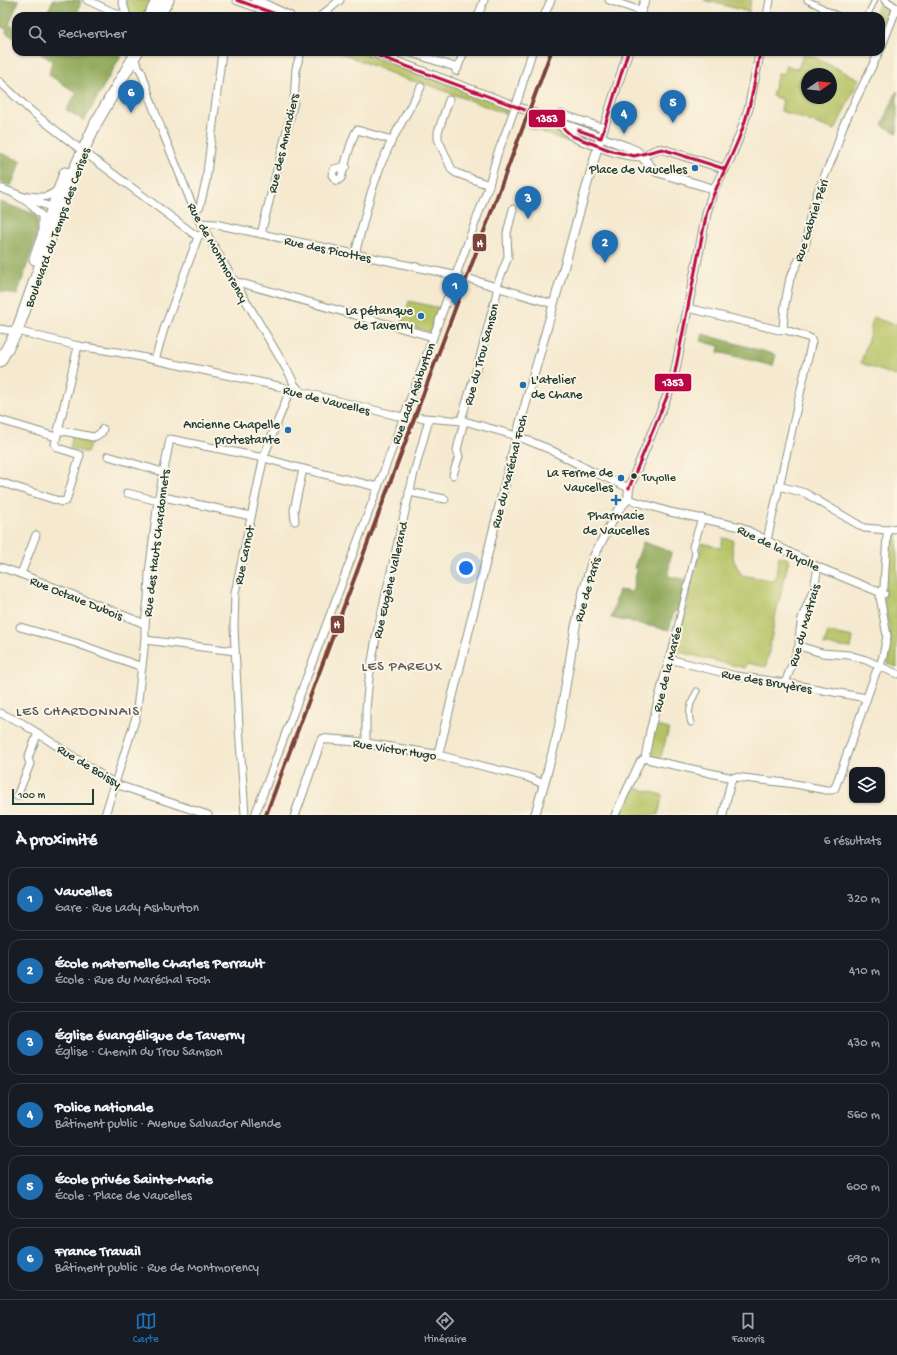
<!DOCTYPE html>
<html lang="fr">
<meta charset="utf-8">
<style>
:root{--surface:#171b24;--page:#20242c;--text:#f1f3f6;--muted:#9ea1a6;--line:#363941;--accent:#1f6fb2}
body{margin:0;font-family:"Gochi Hand",sans-serif;background:var(--page);color:var(--text)}
.controls{position:absolute;right:12px;bottom:12px;display:grid;overflow:hidden;border-radius:8px;box-shadow:0 1px 3px #0004}
.controls button{width:36px;height:36px;display:grid;place-items:center;padding:0;border:0;border-bottom:1px solid var(--line);background:var(--surface);color:var(--text);font:20px sans-serif}
.compass{position:absolute;left:801px;top:68px;width:36px;height:36px;border-radius:50%;background:var(--surface);box-shadow:0 1px 3px #0004;rotate:76deg}
.scale{position:absolute;left:12px;bottom:10px;width:82px;box-sizing:border-box;padding-left:4px;border:2px solid #1f3d34;border-top:0;font-size:11px;line-height:14px;white-space:nowrap;color:#1f3d34;-webkit-text-stroke:3px #fcf5e5;paint-order:stroke}
.you{position:absolute;left:466px;top:568px;width:14px;height:14px;margin:-10px;border:3px solid #fff;border-radius:50%;background:#1a73e8;box-shadow:0 0 0 6px #1a73e833}
.badge{display:grid;place-items:center;width:26px;height:26px;border-radius:50%;background:var(--accent);color:#fff;font-size:13px;font-weight:700}
.pin{position:absolute;translate:-50% -33px;filter:drop-shadow(0 1px 2px #0008)}
.pin::after{content:'';position:absolute;top:21px;width:14px;height:12px;background:inherit;clip-path:polygon(0 0,100% 0,50% 100%)}
.list{margin:0;padding:0;list-style:none}
h2{display:flex;justify-content:space-between;align-items:center;height:52px;margin:0;padding:0 16px;font-size:17px}
h2 small{font-size:13px;font-weight:400;color:var(--muted)}
.list li{display:grid;grid-template-columns:26px 1fr auto;gap:12px;align-items:center;box-sizing:border-box;height:64px;margin:0 8px 8px;padding:0 8px;border:1px solid var(--line);border-radius:12px}
.list b{display:block;font-size:15px;white-space:nowrap}
.list p{margin:0;font-size:13px;white-space:nowrap;color:var(--muted)}
.list em{font-size:13px;font-style:normal;color:var(--muted)}
.icon{flex:none;width:22px;height:22px;fill:none;stroke:currentColor;stroke-width:2;stroke-linecap:round;stroke-linejoin:round}
.map{position:relative;flex:none;width:897px;height:815px;overflow:hidden}
.search{position:absolute;background:var(--surface);box-shadow:0 1px 3px #0004;left:12px;right:12px;top:12px;height:44px;display:flex;align-items:center;gap:10px;box-sizing:border-box;padding:0 14px;border-radius:12px;color:var(--muted);font-size:15px}
.sheet{height:484px;background:var(--surface)}
nav{display:flex;justify-content:space-around;align-items:center;box-sizing:border-box;height:56px;border-top:1px solid var(--line);background:var(--surface);font-size:11px;color:var(--muted)}
nav a{display:grid;justify-items:center;gap:2px}
nav .on{color:var(--accent)}
.map>svg:first-child{display:block}
.green{fill:#b6c365;stroke:#6a804c;fill-rule:evenodd}
.forest{fill:#90a95a;stroke:#587347}
.lines{fill:none;stroke-linecap:round;stroke-linejoin:round}
.minor-tunnel{stroke:#cac7b0;stroke-width:7;stroke-dasharray:7 3.5;stroke-linecap:butt}
.pedestrian-casing{stroke:#8a9382;stroke-width:7}
.minor-casing{stroke:#8a9382;stroke-width:9}
.tertiary-casing{stroke:#8a9382;stroke-width:10}
.primary-casing{stroke:#8a9382;stroke-width:13}
.pedestrian{stroke:#fff;stroke-width:5}
.minor{stroke:#fff;stroke-width:7}
.tertiary{stroke:#fff;stroke-width:8}
.primary{stroke:#fff;stroke-width:11}
.minor-bridge-casing{stroke:#8a9382;stroke-width:9;stroke-linecap:butt}
.minor-bridge{stroke:#fff;stroke-width:7}
.bus-1-casing{stroke:#fcf5e5;stroke-width:6}
.bus-1{stroke:#b90745;stroke-width:3}
.rail-1-casing{stroke:#fcf5e5;stroke-width:7}
.rail-1{stroke:#7b4339;stroke-width:4}
.poi-dot{fill:#1f6fb2;stroke:#fcf5e5;stroke-width:1.5}
.bus-dot{fill:#1f3d34;stroke:#fcf5e5;stroke-width:1.5}
.labels{text-anchor:middle;stroke-width:4;stroke-linejoin:round;paint-order:stroke}
.bus-label{font-size:12px;fill:#1f3d34;stroke:#fcf5e5;text-anchor:start}
.street-label{font-size:13px;fill:#1f3d34;stroke:#fcf5e5}
.poi-label{font-size:13px;fill:#1f3d34;stroke:#fcf5e5;text-anchor:end}
.neighbourhood-label{font-size:14px;letter-spacing:1px;fill:#5a5c60;stroke:#fcf5e5}
.line-badge{stroke:#fcf5e5;stroke-width:1.5}
.badge-label{font-size:11px;text-anchor:middle;font-weight:bold;fill:#fff}
</style>
<div class="map">
<svg width="897" height="815" viewBox="0 0 897 815">
<rect width="100%" height="100%" fill="#fcf5e5"/>
<filter id="ink" filterUnits="userSpaceOnUse"><feTurbulence type="fractalNoise" baseFrequency=".025" numOctaves="2"/><feDisplacementMap in="SourceGraphic" scale="8" xChannelSelector="R" yChannelSelector="G"/><feConvolveMatrix kernelMatrix="1 2 1 2 8 2 1 2 1" color-interpolation-filters="sRGB"/></filter>
<filter id="wash" filterUnits="userSpaceOnUse"><feTurbulence type="fractalNoise" baseFrequency=".012" numOctaves="4" result="noise"/><feDisplacementMap in="SourceGraphic" scale="16" xChannelSelector="R" yChannelSelector="G"/><feGaussianBlur stdDeviation="0.9" result="paint"/><feColorMatrix in="noise" values="0 0 0 0 0 0 0 0 0 0 0 0 0 0 0 0 0 1.4 0 .05"/><feComposite in="paint" operator="in"/></filter>
<g filter="url(#wash)">
<rect width="100%" height="100%" fill="#f5e9cf"/>
<g class="green">
<polygon points="124,0 153,1 144,16 129,16"/>
<polygon points="704,0 751,0 749,12"/>
<polygon points="881,0 883,0 892,8 892,13 887,12 881,30 881,16 874,16"/>
<polygon points="338,52 359,52 508,107 506,114 423,83 408,80"/>
<path d="M804 52H808L807 54 859 79 835 130 781 111 783 100 772 96 778 73 783 74 786 65 798 69ZM807 74H831V98H807Z"/>
<polygon points="532,119 549,126 579,146 528,127"/>
<polygon points="409,301 440,308 432,333 402,324"/>
<polygon points="873,317 894,325 897,323 897,375 895,376 861,363 870,333"/>
<polygon points="73,432 93,437 87,453 70,448"/>
<polygon points="897,532 897,667 888,664 891,639 884,601 890,535"/>
<path d="M723 538 733 540C731 557 733 561 742 575L775 581 779 556 789 559 775 618 766 667 747 663 745 668 675 651 702 543 721 548Z"/>
<polygon points="828,632 853,637 851,648 824,645"/>
<polygon points="656,726 669,729 660,759 652,756 649,753"/>
<polygon points="632,787 663,795 658,815 619,815"/>
</g>
<g class="forest">
<polygon points="0,0 19,0 9,25 16,28 16,39 6,33 7,30 0,26"/>
<polygon points="53,0 81,0 77,16 46,16"/>
<polygon points="38,52 123,52 84,121 66,110 77,93 49,75 52,61"/>
<polygon points="897,91 897,133 882,125"/>
<polygon points="0,153 21,161 11,186 0,181"/>
<polygon points="0,202 35,214 38,219 35,242 17,295 0,291"/>
<polygon points="703,334 776,355 773,366 718,352 719,346 701,341"/>
<polygon points="643,542 671,552 668,576 687,580 679,612 674,611 669,630 611,618 619,590 632,592 637,570 634,568"/>
</g>
</g>
<g filter="url(#ink)">
<g class="lines">
<polyline class="minor-tunnel" points="459,276 470,279"/>
<g class="pedestrian-casing">
<g id="pedestrian">
<polyline points="807,0 823,8"/>
<polyline points="822,8 839,16"/>
<polyline points="867,16 875,0"/>
<polyline points="671,652 695,553 693,547"/>
<path d="M691 723C687 712 691 701 697 691"/>
</g>
</g>
<g class="minor-casing">
<g id="minor">
<polyline points="87,0 117,14 126,14"/>
<polyline points="122,0 127,16"/>
<polyline points="609,0 641,11"/>
<polyline points="885,0 895,7 897,12"/>
<polyline points="321,16 340,0"/>
<polyline points="478,16 484,0"/>
<polyline points="544,16 551,0"/>
<polyline points="767,16 770,0"/>
<polyline points="881,48 896,10"/>
<polyline points="409,52 458,68"/>
<polyline points="135,56 135,61 142,73 152,104 163,133 198,219 223,262 290,375 294,384 300,391"/>
<polyline points="456,71 464,52"/>
<polyline points="0,82 31,111 72,143 198,237"/>
<polyline points="518,99 532,52"/>
<polyline points="449,100 438,132 438,139 452,170 456,173 489,185"/>
<polyline points="561,114 604,128"/>
<path d="M346 166 334 169 332 175 337 181 341 178C344 169 352 135 357 130L392 140"/>
<polyline points="0,188 56,209"/>
<polyline points="13,193 29,203 42,216 42,228"/>
<path d="M29 196C40 198 50 198 58 189"/>
<polyline points="195,211 200,206 206,181 222,52"/>
<polyline points="200,223 215,224 458,276"/>
<polyline points="261,234 294,102 296,68 301,52"/>
<polyline points="355,254 371,193 381,164 392,140 421,87"/>
<polyline points="470,279 553,304"/>
<polyline points="234,281 433,337"/>
<polyline points="496,288 508,257 507,233 513,209"/>
<polyline points="688,308 779,330 783,329 810,338 812,342 811,345 767,540"/>
<polyline points="0,329 6,330 17,331 78,346 117,352 278,386 398,416 464,421 517,436 549,449 591,471 629,488"/>
<polyline points="783,329 785,304 790,278 802,254 806,243 810,217 818,191 835,152 843,126 879,52"/>
<polyline points="155,360 164,329 198,237 200,235"/>
<polyline points="0,420 56,437"/>
<polyline points="461,420 478,365 498,288"/>
<polyline points="58,430 93,437 96,436 102,432 103,429"/>
<polyline points="108,456 163,472"/>
<polyline points="453,475 457,462 459,456 457,450 464,421"/>
<polyline points="0,482 62,502 66,501 80,455 58,448 55,444 78,346"/>
<polyline points="779,486 805,493 864,528 888,530 897,528"/>
<polyline points="409,492 445,499"/>
<polyline points="127,493 158,501"/>
<polyline points="159,496 251,516"/>
<polyline points="628,499 670,512 741,527 818,567 884,594"/>
<polyline points="295,521 294,510 303,469"/>
<polyline points="693,547 702,518"/>
<polyline points="0,567 21,574 145,624 145,640 235,651"/>
<polyline points="21,574 36,535"/>
<polyline points="145,624 148,599 149,573 158,501 170,439 264,458 303,469 378,487"/>
<polyline points="20,627 76,643 142,667"/>
<polyline points="799,646 822,653 849,655 866,660 897,674"/>
<polyline points="669,659 736,676 785,683 866,698"/>
<polyline points="785,683 799,646 800,630 802,618 814,588 818,567"/>
<polyline points="0,713 22,723 115,784 208,815"/>
<polyline points="366,743 366,709 369,678 377,632 414,473 429,419"/>
<polyline points="438,755 527,777 544,784"/>
<polyline points="645,758 651,760 733,778"/>
<polyline points="17,796 30,764 28,758 38,733"/>
<polyline points="105,815 136,717 145,640"/>
<polyline points="245,815 239,727 234,627 235,593 264,456 290,390"/>
<polyline points="255,815 378,487 489,185 497,155 509,124"/>
<polyline points="615,815 640,762 645,758 650,731 671,652"/>
<polyline points="723,815 731,781 735,777 795,784 826,790 832,790 835,788 876,672 880,666 883,656 887,636 880,597 884,587 887,534 888,530"/>
</g>
</g>
<g class="tertiary-casing">
<g id="tertiary">
<polyline points="237,0 281,16"/>
<polyline points="256,0 290,16"/>
<polyline points="639,16 645,0"/>
<polyline points="371,52 555,121 628,147 637,151 652,168 657,172 714,189"/>
<path d="M559 124 571 135 578 139C594 145 625 158 641 156 648 155 654 149 662 149L725 169"/>
<polyline points="295,815 320,743 323,739 351,741 438,755 518,431 598,146 628,52"/>
<polyline points="535,815 544,784 558,732 575,629 583,593 593,558 618,510 628,499 629,488 673,382 707,211 714,189 730,159 739,137 749,107 760,52"/>
</g>
</g>
<g class="primary-casing">
<g id="primary">
<polyline points="149,16 158,0"/>
<polyline points="158,16 168,0"/>
<polyline points="35,259 65,173"/>
<polyline points="0,361 17,331 75,168 96,123 137,52"/>
</g>
</g>
<use href="#pedestrian" class="pedestrian"/>
<use href="#minor" class="minor"/>
<use href="#tertiary" class="tertiary"/>
<use href="#primary" class="primary"/>
<g class="minor-bridge-casing">
<polyline id="minor-bridge" points="509,124 518,99"/>
</g>
<use href="#minor-bridge" class="minor-bridge"/>
<g class="bus-1-casing">
<g id="bus-1">
<polyline points="237,0 281,16"/>
<polyline points="368,52 555,121 572,136 612,151 634,156 662,149 725,169"/>
<polyline points="578,130 601,138 628,52"/>
<path d="M629 488 673 382 707 211C716 186 729 163 739 138 750 111 755 81 760 52"/>
</g>
</g>
<use href="#bus-1" class="bus-1"/>
<g class="rail-1-casing">
<polyline id="rail-1" points="266,815 551,52"/>
</g>
<use href="#rail-1" class="rail-1"/>
</g>
</g>
<g class="poi-dot">
<circle cx="695" cy="168" r="4"/>
<circle cx="421" cy="316" r="4"/>
<circle cx="523" cy="385" r="4"/>
<circle cx="288" cy="430" r="4"/>
<circle cx="621" cy="478" r="4"/>
<path d="M614 494h4v4h4v4h-4v4h-4v-4h-4v-4h4z"/>
</g>
<circle class="bus-dot" cx="634" cy="476" r="3.5"/>
<g class="labels">
<g class="bus-label">
<text x="642" y="481">Tuyolle</text>
</g>
<g class="street-label">
<text transform="translate(282 143) rotate(-77)" y="5">Rue des Amandiers</text>
<text transform="translate(810 220) rotate(-72)" y="5">Rue Gabriel Péri</text>
<text transform="translate(56 227) rotate(-70)" y="5">Boulevard du Temps des Cerises</text>
<text transform="translate(328 248) rotate(12)" y="5">Rue des Picottes</text>
<text transform="translate(219 252) rotate(61)" y="5">Rue de Montmorency</text>
<text transform="translate(480 354) rotate(-75)" y="5">Rue du Trou Samson</text>
<text transform="translate(412 393) rotate(-70)" y="5">Rue Lady Ashburton</text>
<text transform="translate(327 399) rotate(14)" y="5">Rue de Vaucelles</text>
<text transform="translate(508 471) rotate(-76)" y="5">Rue du Maréchal Foch</text>
<text transform="translate(155 543) rotate(-83)" y="5">Rue des Hauts Chardonnets</text>
<text transform="translate(779 547) rotate(26)" y="5">Rue de la Tuyolle</text>
<text transform="translate(243 555) rotate(-78)" y="5">Rue Carnot</text>
<text transform="translate(389 580) rotate(-77)" y="5">Rue Eugène Vallerand</text>
<text transform="translate(586 589) rotate(-74)" y="5">Rue de Paris</text>
<text transform="translate(77 597) rotate(22)" y="5">Rue Octave Dubois</text>
<text transform="translate(803 625) rotate(-74)" y="5">Rue du Martrais</text>
<text transform="translate(666 669) rotate(-76)" y="5">Rue de la Marée</text>
<text transform="translate(767 680) rotate(10)" y="5">Rue des Bruyères</text>
<text transform="translate(395 748) rotate(9)" y="5">Rue Victor Hugo</text>
<text transform="translate(90 765) rotate(31)" y="5">Rue de Boissy</text>
</g>
<g class="poi-label">
<text x="687" y="173">Place de Vaucelles</text>
<text x="413" y="314">La pétanque<tspan x="413" dy="15">de Taverny</tspan></text>
<text x="531" y="383" text-anchor="start">L'atelier<tspan x="531" dy="15">de Chane</tspan></text>
<text x="280" y="428">Ancienne Chapelle<tspan x="280" dy="15">protestante</tspan></text>
<text x="613" y="476">La Ferme de<tspan x="613" dy="15">Vaucelles</tspan></text>
<text x="616" y="519" text-anchor="middle">Pharmacie<tspan x="616" dy="15">de Vaucelles</tspan></text>
</g>
<g class="neighbourhood-label">
<text x="402" y="670">LES PAREUX</text>
<text x="78" y="715">LES CHARDONNAIS</text>
</g>
</g>
<g class="line-badge">
<rect x="528" y="109" width="38" height="19" rx="4" fill="#b90745"/>
<rect x="472" y="233" width="15" height="19" rx="4" fill="#7b4339"/>
<rect x="654" y="373" width="38" height="19" rx="4" fill="#b90745"/>
<rect x="330" y="615" width="15" height="19" rx="4" fill="#7b4339"/>
</g>
<g class="badge-label">
<text x="547" y="122">1353</text>
<text x="480" y="247">H</text>
<text x="673" y="386">1353</text>
<text x="337" y="628">H</text>
</g>
</svg>
<div class="controls">
<button><svg class="icon" aria-label="layers" viewBox="0 0 24 24"><path d="M12 4l9 5-9 5-9-5zM3 14l9 5 9-5"/></svg></button>
</div>
<svg class="compass" viewBox="-18 -18 36 36"><path d="M0-13l5 13h-10z" fill="#e53935"/><path d="M0 13l5-13h-10z" fill="#9ea1a6"/></svg>
<div class="scale">100 m</div>
<div class="you"></div>
<div class="pin badge" style="left:455px;top:306px">1</div>
<div class="pin badge" style="left:605px;top:263px">2</div>
<div class="pin badge" style="left:528px;top:219px">3</div>
<div class="pin badge" style="left:624px;top:134px">4</div>
<div class="pin badge" style="left:673px;top:123px">5</div>
<div class="pin badge" style="left:131px;top:113px">6</div>
<div class="search"><svg class="icon" aria-label="search" viewBox="0 0 24 24"><circle cx="10" cy="10" r="6"/><path d="M15 15l6 6"/></svg>Rechercher</div>
</div>
<section class="sheet">
<h2>À proximité<small>6 résultats</small></h2>
<ul class="list">
<li><span class="badge">1</span><div><b>Vaucelles</b><p>Gare · Rue Lady Ashburton</p></div><em>320 m</em></li>
<li><span class="badge">2</span><div><b>École maternelle Charles Perrault</b><p>École · Rue du Maréchal Foch</p></div><em>410 m</em></li>
<li><span class="badge">3</span><div><b>Église évangélique de Taverny</b><p>Église · Chemin du Trou Samson</p></div><em>430 m</em></li>
<li><span class="badge">4</span><div><b>Police nationale</b><p>Bâtiment public · Avenue Salvador Allende</p></div><em>560 m</em></li>
<li><span class="badge">5</span><div><b>École privée Sainte-Marie</b><p>École · Place de Vaucelles</p></div><em>600 m</em></li>
<li><span class="badge">6</span><div><b>France Travail</b><p>Bâtiment public · Rue de Montmorency</p></div><em>690 m</em></li>
</ul>
</section>
<nav>
<a class="on"><svg class="icon" aria-label="map" viewBox="0 0 24 24"><path d="M3 6l6-2 6 2 6-2v14l-6 2-6-2-6 2zM9 4v14M15 6v14"/></svg>Carte</a>
<a><svg class="icon" aria-label="directions" viewBox="0 0 24 24"><path d="M12 3l9 9-9 9-9-9zM9 14v-3h6M13 9l2 2-2 2"/></svg>Itinéraire</a>
<a><svg class="icon" aria-label="saved" viewBox="0 0 24 24"><path d="M7 4h10v16l-5-4-5 4z"/></svg>Favoris</a>
</nav>
